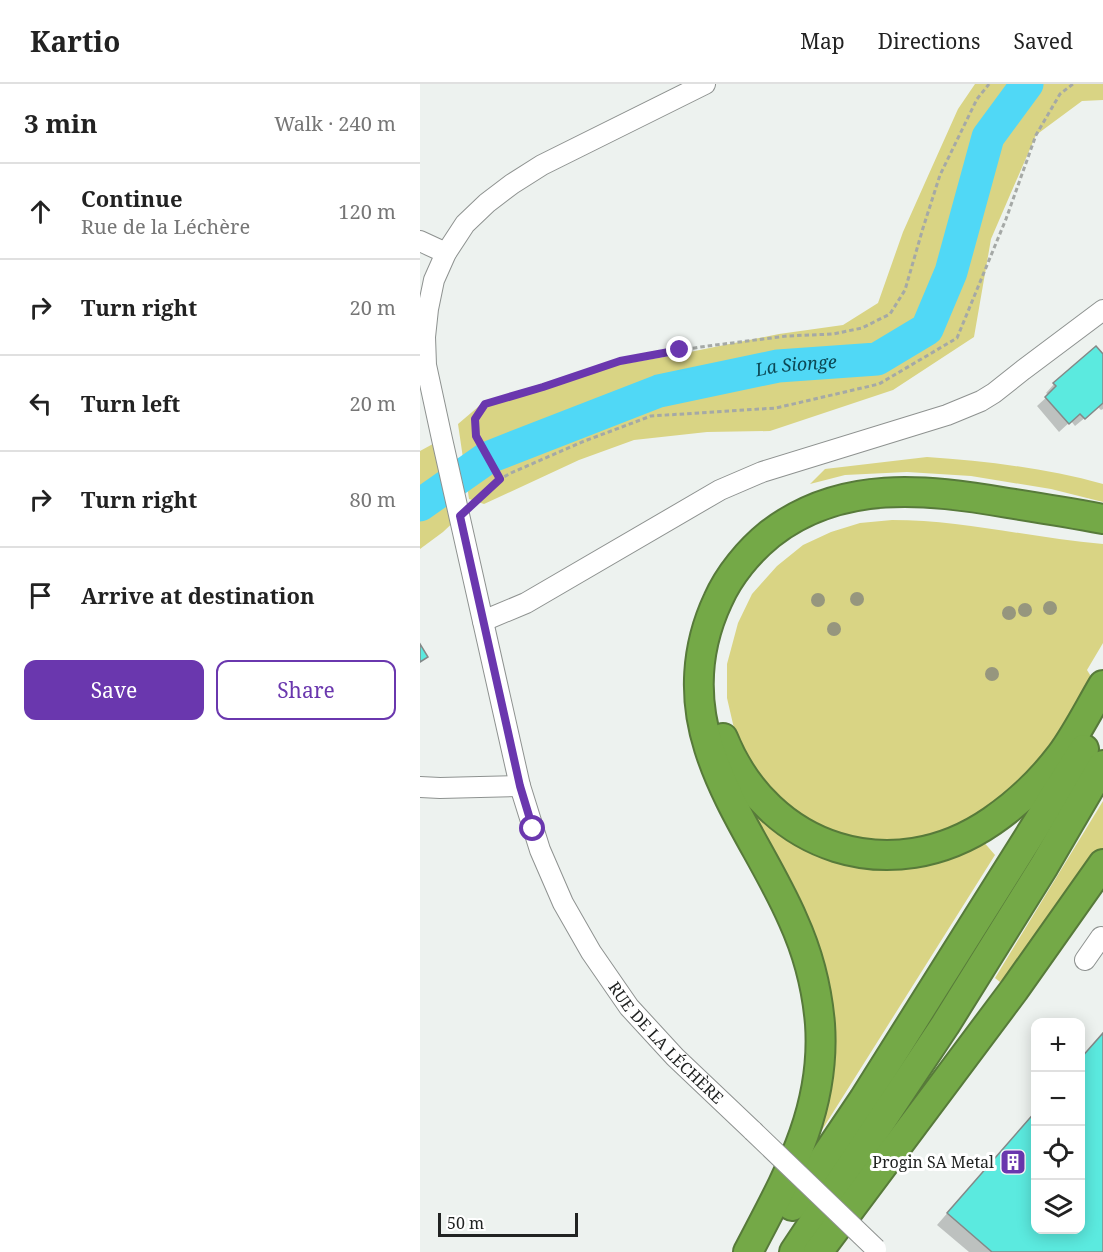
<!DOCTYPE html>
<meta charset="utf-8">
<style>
:root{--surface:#fff;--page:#f2f2f2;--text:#222;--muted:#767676;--line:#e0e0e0;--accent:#6a37ae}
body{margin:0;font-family:"Noto Serif",serif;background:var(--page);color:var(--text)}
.controls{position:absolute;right:18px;bottom:18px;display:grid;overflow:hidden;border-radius:12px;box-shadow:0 3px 15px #0003}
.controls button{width:54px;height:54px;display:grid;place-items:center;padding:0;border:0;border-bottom:2px solid var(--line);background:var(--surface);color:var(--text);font:30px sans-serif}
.scale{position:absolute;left:18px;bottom:15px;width:140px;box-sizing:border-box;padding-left:6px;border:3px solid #212322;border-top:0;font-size:16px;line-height:21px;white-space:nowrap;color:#212322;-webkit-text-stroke:4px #fff;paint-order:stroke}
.stop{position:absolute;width:18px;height:18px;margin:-14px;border:4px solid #6a37ae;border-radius:50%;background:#fff}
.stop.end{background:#6a37ae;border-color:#fff;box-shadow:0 2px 6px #0008}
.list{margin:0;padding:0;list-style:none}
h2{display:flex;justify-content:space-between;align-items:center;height:78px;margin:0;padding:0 24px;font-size:26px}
h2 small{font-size:20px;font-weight:400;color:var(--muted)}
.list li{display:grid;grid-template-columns:39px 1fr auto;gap:18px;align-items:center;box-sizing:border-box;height:96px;padding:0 24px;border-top:2px solid var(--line)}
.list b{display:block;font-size:22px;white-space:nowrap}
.list p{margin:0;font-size:20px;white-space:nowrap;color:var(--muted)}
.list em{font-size:20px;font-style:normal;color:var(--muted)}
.actions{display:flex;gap:12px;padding:18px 24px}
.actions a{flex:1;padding:14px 0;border:2px solid var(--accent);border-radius:12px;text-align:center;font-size:21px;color:var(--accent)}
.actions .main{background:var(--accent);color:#fff}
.icon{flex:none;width:33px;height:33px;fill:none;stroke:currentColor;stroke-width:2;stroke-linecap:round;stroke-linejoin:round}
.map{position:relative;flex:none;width:683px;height:1168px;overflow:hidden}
header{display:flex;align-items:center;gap:36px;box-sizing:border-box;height:84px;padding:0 30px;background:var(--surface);border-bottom:2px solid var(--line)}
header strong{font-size:28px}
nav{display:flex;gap:33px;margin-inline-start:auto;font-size:21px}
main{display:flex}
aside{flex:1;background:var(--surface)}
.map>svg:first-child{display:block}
.green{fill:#d9d484}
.shadow{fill:#0003}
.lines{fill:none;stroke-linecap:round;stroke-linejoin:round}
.river{stroke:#50d8f6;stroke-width:33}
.building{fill:#5beadf;stroke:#848988;stroke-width:1.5}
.minor-casing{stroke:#8e9290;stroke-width:22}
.highway-casing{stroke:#577a3a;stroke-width:32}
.path{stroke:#a5a9a6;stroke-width:3;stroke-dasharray:4.5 3;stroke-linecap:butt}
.minor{stroke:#fff;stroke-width:20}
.highway{stroke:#74a947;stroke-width:28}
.minor-bridge-casing{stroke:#8e9290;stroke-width:22;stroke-linecap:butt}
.minor-bridge{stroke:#fff;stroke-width:20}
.tree{fill:#96967e}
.route{stroke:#6a37ae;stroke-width:8}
.labels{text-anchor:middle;stroke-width:6;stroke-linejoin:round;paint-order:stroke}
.street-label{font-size:16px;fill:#212322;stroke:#fff}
.poi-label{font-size:16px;fill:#212322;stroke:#fff;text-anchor:end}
.water-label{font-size:18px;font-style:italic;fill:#0c4855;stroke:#fff}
</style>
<header>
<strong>Kartio</strong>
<nav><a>Map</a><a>Directions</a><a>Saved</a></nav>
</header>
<main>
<aside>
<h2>3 min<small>Walk · 240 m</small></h2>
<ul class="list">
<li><svg class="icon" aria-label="ahead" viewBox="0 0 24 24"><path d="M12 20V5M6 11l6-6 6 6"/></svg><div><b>Continue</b><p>Rue de la Léchère</p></div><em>120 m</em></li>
<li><svg class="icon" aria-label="right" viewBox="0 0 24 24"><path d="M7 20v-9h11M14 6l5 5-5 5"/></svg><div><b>Turn right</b></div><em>20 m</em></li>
<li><svg class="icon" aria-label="left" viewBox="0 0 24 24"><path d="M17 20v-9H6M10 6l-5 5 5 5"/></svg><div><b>Turn left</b></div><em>20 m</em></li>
<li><svg class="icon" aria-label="right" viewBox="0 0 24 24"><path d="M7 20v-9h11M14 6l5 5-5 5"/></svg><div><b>Turn right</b></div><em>80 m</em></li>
<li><svg class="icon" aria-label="arrive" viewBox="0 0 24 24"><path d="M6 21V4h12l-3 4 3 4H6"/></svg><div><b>Arrive at destination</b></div></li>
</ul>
<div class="actions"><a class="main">Save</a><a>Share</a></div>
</aside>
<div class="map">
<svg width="683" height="1168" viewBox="0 0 683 1168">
<rect width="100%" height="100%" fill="#edf2ef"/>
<g class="green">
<polygon points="555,0 683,0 683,16 662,17 616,51 571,155 554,253 473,306 350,347 287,348 214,356 159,376 64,420 49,415 38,340 65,317 163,287 250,272 359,250 423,241 458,219 483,148 512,83 538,25"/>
<polygon points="22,355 40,432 23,448 0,465 0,367"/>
<path d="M507 373C566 377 625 384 683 400V418L631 405 551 392 487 388 425 391 390 400 405 385Z"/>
<path d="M472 436C543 436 612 454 683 460V559L667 586 672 594 640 647 610 686 578 718 536 745 498 757 458 760 426 755 386 738 333 689 316 653 307 614V580L318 539 332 510 357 482 383 461 411 448 440 439Z"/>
<polygon points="313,689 413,771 562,756 575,771 390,1065 408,951"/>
<polygon points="683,717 683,765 585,902 575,894"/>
</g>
<g class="shadow">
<polygon points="676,264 683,272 683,325 681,326 678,323 655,342 651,337 639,348 617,322 629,311 626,309 634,300"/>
<polygon points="683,950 683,1168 549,1168 517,1141 616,1027 616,1146 660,1146 677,956"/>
</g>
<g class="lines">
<path class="river" id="s1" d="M0 421 67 374 239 307 358 282 457 275 507 245 531 188 568 53 607 0"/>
</g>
<g class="building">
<polygon points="676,262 683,270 683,319 665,335 660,330 649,340 625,313 636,302 633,299"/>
<polygon points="0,560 8,573 0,578"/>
<polygon points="683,949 683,1168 572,1168 527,1129 616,1027 616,1146 660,1146 660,975"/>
</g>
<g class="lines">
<g class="minor-casing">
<g id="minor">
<path id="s2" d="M285 0 122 81 92 100 67 119 45 140 26 169 14 196 8 225 5 253 6 281 22 355 100 702 120 766 143 819 171 868 209 923 255 973 333 1047"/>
<polyline points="0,157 26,169"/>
<polyline points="63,537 106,519 300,406 342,388 527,331 561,317 574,309 603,286 683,226"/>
<polyline points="0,703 20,704 100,702"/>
<polyline points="665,876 681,853"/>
</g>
</g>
<g class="highway-casing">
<g id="highway">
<path d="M303 654C348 766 472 806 572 737 598 719 622 696 641 671 656 651 670 623 683 601"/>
<polyline points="372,1122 444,1015 664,665"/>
<path d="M328 1168C367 1093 406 1027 400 940 397 904 388 869 373 836 348 778 308 725 289 664 273 614 276 563 298 516 309 491 329 467 350 450 421 395 506 405 588 419 620 424 651 429 683 435"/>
<polyline points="374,1168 525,941 624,782 683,681"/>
<polyline points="398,1168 594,906 683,780"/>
</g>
</g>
<g class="path">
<polyline points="80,395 56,352 55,335 65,320 123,303 200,277 280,263 367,252 413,250 442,244 470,230 485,206 503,144 520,91 557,15 569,0"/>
<polyline points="56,417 80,395 91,389 162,358 231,332 356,324 459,300 537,254 586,135 616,51 640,10 653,0"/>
</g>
<use href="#minor" class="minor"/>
<use href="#highway" class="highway"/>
<g class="minor-bridge-casing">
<polyline id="minor-bridge" points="333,1047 456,1165"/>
</g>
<use href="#minor-bridge" class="minor-bridge"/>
</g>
<g class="tree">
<circle cx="437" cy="515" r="7"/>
<circle cx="398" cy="516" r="7"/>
<circle cx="630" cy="524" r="7"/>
<circle cx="605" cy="526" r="7"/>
<circle cx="589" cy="529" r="7"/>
<circle cx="414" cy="545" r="7"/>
<circle cx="572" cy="590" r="7"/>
</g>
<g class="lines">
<polyline class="route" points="113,745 100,702 40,432 80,395 56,352 55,335 65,320 123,303 200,277 260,266"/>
</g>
<defs>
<g id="building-square" transform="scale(1.35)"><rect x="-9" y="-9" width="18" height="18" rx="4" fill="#6a37ae" stroke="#fff"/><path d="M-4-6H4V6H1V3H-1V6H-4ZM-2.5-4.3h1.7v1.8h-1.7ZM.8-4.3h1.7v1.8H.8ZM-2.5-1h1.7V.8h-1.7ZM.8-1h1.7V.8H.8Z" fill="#fff"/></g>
</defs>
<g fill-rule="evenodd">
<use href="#building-square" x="593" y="1078"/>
</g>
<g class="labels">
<g class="street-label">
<text dy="6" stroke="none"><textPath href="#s2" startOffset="1160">RUE DE LA LÉCHÈRE</textPath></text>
</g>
<g class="poi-label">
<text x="574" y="1084">Progin SA Metal</text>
</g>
<g class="water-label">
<text dy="6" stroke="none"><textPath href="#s1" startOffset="406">La Sionge</textPath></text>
</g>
</g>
</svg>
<div class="controls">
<button>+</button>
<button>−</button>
<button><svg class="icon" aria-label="locate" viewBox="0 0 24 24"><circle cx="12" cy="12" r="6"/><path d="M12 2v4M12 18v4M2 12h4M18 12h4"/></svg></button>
<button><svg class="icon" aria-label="layers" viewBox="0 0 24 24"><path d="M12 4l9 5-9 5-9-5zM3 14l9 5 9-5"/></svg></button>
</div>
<div class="scale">50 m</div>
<div class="stop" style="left:113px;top:745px"></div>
<div class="stop end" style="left:260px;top:266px"></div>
</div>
</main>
